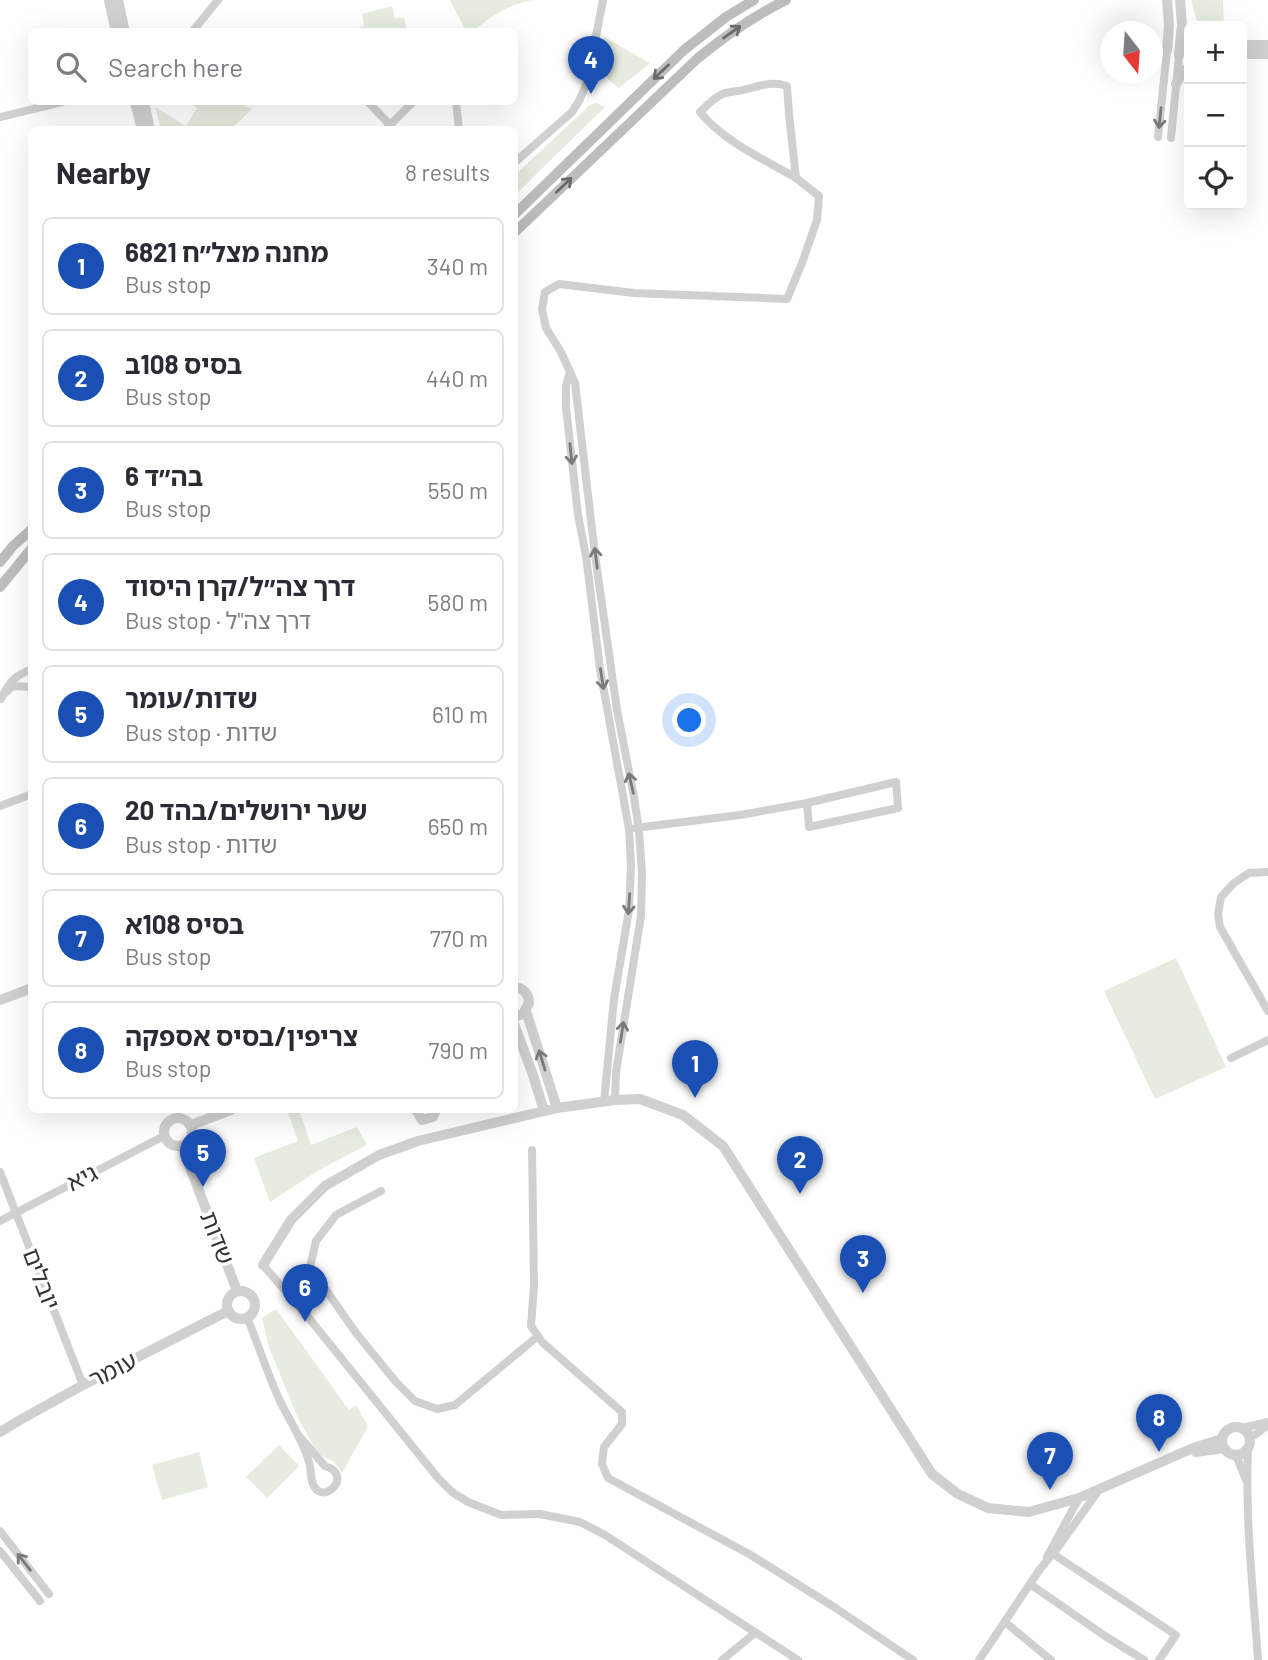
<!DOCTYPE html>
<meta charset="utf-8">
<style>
:root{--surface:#fff;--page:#f7f7f7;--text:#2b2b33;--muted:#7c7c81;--line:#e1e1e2;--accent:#e63946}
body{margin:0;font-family:Barlow,"Noto Sans Hebrew",sans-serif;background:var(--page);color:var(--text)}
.controls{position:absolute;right:21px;top:21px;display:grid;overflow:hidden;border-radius:10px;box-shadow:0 7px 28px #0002}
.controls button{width:63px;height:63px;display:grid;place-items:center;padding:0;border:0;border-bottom:2px solid var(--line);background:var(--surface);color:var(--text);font:35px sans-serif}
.compass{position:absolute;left:1100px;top:21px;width:63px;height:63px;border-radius:50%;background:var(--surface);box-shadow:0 7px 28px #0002;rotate:163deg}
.you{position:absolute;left:690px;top:721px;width:24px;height:24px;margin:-18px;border:5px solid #fff;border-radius:50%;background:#1a73e8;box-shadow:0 0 0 10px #1a73e833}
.badge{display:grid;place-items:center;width:46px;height:46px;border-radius:50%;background:var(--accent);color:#fff;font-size:23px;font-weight:700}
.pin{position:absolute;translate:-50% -58px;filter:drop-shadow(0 2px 4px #0008)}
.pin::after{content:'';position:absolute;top:37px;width:24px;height:21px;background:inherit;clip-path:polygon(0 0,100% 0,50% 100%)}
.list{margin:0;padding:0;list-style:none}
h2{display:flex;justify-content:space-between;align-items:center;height:91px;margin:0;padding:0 28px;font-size:30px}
h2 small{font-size:23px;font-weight:400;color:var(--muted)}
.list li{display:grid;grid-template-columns:46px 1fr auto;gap:21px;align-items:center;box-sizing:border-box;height:98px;margin:0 14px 14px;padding:0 14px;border:2px solid var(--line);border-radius:10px}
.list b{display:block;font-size:26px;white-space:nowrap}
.list p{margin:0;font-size:23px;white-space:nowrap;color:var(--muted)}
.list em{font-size:23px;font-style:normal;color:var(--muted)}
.icon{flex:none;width:38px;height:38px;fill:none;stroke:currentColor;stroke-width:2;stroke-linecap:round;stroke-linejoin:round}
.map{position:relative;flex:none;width:1268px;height:1660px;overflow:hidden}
.search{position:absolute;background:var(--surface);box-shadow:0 7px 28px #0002;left:28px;top:28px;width:490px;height:77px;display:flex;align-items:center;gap:18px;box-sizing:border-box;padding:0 24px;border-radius:10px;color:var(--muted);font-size:26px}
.panel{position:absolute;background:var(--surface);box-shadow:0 7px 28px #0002;left:28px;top:126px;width:490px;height:987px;border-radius:10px}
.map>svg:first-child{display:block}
.green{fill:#e6ecdf}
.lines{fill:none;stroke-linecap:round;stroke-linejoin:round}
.minor{stroke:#d0d0d0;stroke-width:8}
.tertiary{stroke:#d0d0d0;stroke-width:10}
.secondary{stroke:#bdbdbd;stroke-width:10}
.oneway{stroke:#6a6a6a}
.oneway2{stroke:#7a7a7a}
.labels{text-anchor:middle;stroke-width:7;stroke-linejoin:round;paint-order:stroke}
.street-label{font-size:24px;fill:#333;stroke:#fff}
</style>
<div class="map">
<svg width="1268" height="1660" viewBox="0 0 1268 1660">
<rect width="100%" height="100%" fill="#fff"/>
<g class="green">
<path d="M450 0H532C517 3 503 9 490 18 482 23 476 32 466 31Z"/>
<polygon points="1191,0 1223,0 1224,26 1198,26"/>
<polygon points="392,6 395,19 404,17 407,31 356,31 355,29 364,26 362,14"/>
<path d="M604 37 650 63 619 88C597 73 597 63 604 37Z"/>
<polygon points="187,102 238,102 252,109 231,129 161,129 155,107 186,126 197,108"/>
<polygon points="596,103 605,107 515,195 515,175 590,105"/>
<polygon points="1176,958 1226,1067 1155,1099 1104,991"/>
<polygon points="287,1110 299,1110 311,1145 357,1127 367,1145 319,1170 270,1202 254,1158 298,1141"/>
<polygon points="276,1309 349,1410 356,1405 368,1426 342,1473 334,1462 321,1455 315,1448 298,1418 269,1347 262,1318"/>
<polygon points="279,1445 299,1466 267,1498 246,1477"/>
<polygon points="199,1452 208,1487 162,1500 152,1465"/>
</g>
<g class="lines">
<g class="minor">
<polyline points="192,32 218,0"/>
<polyline points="368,102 390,125"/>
<polyline points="456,102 459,130"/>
<polyline points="0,117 62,102"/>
<polyline points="385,130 413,102"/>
<polyline points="1158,137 1167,50"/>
<polyline points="1171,138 1179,55"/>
<polyline points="514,163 572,112 579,101 586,85 590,67 603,0"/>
<polyline points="570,371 566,386 566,407 578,515 586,556 600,669 629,829 631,866 629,910 614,999 604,1102"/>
<polyline points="6,692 13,686 32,687"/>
<path d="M1 699C9 682 14 676 32 669"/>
<polyline points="0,806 32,794"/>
<polyline points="635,828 740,815 807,803 896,782 898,808 809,827 807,803"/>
<polyline points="1268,872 1249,873 1234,883 1221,897 1218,914 1220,927 1268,1011"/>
<polyline points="1231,1058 1268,1040"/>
<path d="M615 1100 616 1072 641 916 642 873 639 831 634 797 617 710 595 555 575 383 561 352 546 328 542 309 545 292 559 284 634 293 787 299 802 263 817 220 819 196 796 178 789 114 787 86C770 80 755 88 738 91 732 92 727 92 722 94 713 99 707 105 700 112 724 142 764 159 796 178"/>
<polyline points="532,1150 534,1285 531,1326 542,1342 622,1412 622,1424 604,1447 602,1464 608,1478 749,1554 831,1605 913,1660"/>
<polyline points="0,1172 83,1385"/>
<polyline points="381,1191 336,1215 316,1241 310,1267 356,1333 396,1382 415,1401 437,1409 455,1405 538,1336"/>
<polyline points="0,1221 164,1136"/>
<polyline points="263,1265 308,1317 438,1478 452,1492 468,1502 501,1515 540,1514 580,1522 605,1535 798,1660"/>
<path d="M247 1317C258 1344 267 1372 279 1399 289 1420 310 1451 311 1474 314 1515 358 1476 325 1466L298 1435"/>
<polyline points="1242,1428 1268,1422"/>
<polyline points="1249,1439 1268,1425"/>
<path d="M1248 1448C1245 1519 1253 1589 1258 1660"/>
<polyline points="1236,1455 1246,1480"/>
<polyline points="0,1531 49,1594"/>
<polyline points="0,1551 40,1601"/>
<polyline points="1053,1554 1176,1635 1159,1660"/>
<polyline points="1047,1557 1079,1498"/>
<polyline points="1030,1584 1105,1636 1144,1660"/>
<polyline points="1005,1622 1051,1660"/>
<polyline points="722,1660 755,1633"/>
<polyline points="979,1660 1040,1569 1056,1550 1099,1490"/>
</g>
<g class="tertiary">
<polyline points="109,0 116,32"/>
<polyline points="118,0 125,32"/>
<polyline points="1242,45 1268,45"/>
<polyline points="1167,50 1169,25 1167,0"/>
<polyline points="1242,54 1268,54"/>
<polyline points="1179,55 1182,25 1180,0"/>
<polyline points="1176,84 1181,75 1189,66"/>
<polyline points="135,102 142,130"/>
<polyline points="144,102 150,130"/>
<path d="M514 987C524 988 529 994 529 1003L523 1014 514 1017"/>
<polyline points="0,1000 32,988"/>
<polyline points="526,1011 557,1108"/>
<polyline points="514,1024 532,1072 544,1111"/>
<polyline points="416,1110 422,1120 433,1117 436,1110"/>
<circle cx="178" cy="1132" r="14"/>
<polyline points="191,1125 231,1110"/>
<polyline points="182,1146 237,1291"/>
<polyline points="263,1265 291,1220 325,1186 379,1155 418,1141 557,1108 615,1100 640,1099 683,1115 723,1146 932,1474 958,1494 988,1508 1029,1512 1079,1498 1193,1448 1222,1439"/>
<circle cx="241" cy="1305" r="14"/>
<circle cx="1236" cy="1441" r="14"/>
<polyline points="0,1432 20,1420 83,1385 228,1311"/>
<polyline points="1196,1452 1224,1448"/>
</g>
<g class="secondary">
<polyline points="514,215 684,50 726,17 754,0"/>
<path d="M514 233 698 58C725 36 754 16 786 0"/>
<polyline points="0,562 13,546 32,529"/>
<polyline points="0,587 32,548"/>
</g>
</g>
<defs><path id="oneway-shaft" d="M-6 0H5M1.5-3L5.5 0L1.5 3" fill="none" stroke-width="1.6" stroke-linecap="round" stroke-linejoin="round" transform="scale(1.75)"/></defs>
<g class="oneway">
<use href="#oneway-shaft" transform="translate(732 32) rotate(-35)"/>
<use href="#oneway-shaft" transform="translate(661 72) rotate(136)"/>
<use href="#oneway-shaft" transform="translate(564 185) rotate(-44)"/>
</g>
<g class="oneway2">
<use href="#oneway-shaft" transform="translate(1160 118) rotate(96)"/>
<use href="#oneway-shaft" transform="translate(571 454) rotate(84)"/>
<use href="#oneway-shaft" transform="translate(596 558) rotate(-97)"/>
<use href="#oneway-shaft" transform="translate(602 679) rotate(81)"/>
<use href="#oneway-shaft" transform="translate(631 783) rotate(-103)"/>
<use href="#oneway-shaft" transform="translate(629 904) rotate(94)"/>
<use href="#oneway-shaft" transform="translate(622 1032) rotate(-81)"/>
<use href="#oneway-shaft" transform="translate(542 1060) rotate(-107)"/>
<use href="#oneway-shaft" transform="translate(24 1562) rotate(-128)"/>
</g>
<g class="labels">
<g class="street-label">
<text transform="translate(82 1178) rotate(-27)" y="8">גיא</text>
<text transform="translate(217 1238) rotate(69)" y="8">שדות</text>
<text transform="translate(41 1279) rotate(69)" y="8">יובלים</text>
<text transform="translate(113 1370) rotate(-27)" y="8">עומר</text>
</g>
</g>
</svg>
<div class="controls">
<button>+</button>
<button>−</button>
<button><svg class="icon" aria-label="locate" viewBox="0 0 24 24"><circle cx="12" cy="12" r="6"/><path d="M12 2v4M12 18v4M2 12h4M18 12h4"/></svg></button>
</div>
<svg class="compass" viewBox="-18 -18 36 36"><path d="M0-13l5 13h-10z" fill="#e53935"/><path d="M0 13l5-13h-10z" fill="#7c7c81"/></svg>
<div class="you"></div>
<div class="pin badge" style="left:695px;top:1098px;background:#1a4fb4">1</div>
<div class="pin badge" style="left:800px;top:1194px;background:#1a4fb4">2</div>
<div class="pin badge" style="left:863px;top:1293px;background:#1a4fb4">3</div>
<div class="pin badge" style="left:591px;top:94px;background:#1a4fb4">4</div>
<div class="pin badge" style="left:203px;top:1187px;background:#1a4fb4">5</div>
<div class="pin badge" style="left:305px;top:1322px;background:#1a4fb4">6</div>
<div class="pin badge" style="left:1050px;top:1490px;background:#1a4fb4">7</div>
<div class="pin badge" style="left:1159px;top:1452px;background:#1a4fb4">8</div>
<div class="search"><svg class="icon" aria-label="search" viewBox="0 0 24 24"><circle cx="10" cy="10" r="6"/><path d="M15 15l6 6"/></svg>Search here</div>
<section class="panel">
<h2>Nearby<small>8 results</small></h2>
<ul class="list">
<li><span class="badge" style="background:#1a4fb4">1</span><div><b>מחנה מצל״ח 6821</b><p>Bus stop</p></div><em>340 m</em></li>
<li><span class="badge" style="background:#1a4fb4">2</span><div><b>בסיס 108ב</b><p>Bus stop</p></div><em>440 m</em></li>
<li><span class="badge" style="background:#1a4fb4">3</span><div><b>בה״ד 6</b><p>Bus stop</p></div><em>550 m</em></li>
<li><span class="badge" style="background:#1a4fb4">4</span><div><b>דרך צה״ל/קרן היסוד</b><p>Bus stop · דרך צה&quot;ל</p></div><em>580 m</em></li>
<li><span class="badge" style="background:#1a4fb4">5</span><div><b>שדות/עומר</b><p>Bus stop · שדות</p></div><em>610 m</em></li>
<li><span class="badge" style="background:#1a4fb4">6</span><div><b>שער ירושלים/בהד 20</b><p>Bus stop · שדות</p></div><em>650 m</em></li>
<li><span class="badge" style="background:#1a4fb4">7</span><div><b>בסיס 108א</b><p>Bus stop</p></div><em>770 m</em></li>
<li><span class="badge" style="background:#1a4fb4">8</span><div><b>צריפין/בסיס אספקה</b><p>Bus stop</p></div><em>790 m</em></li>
</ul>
</section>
</div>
